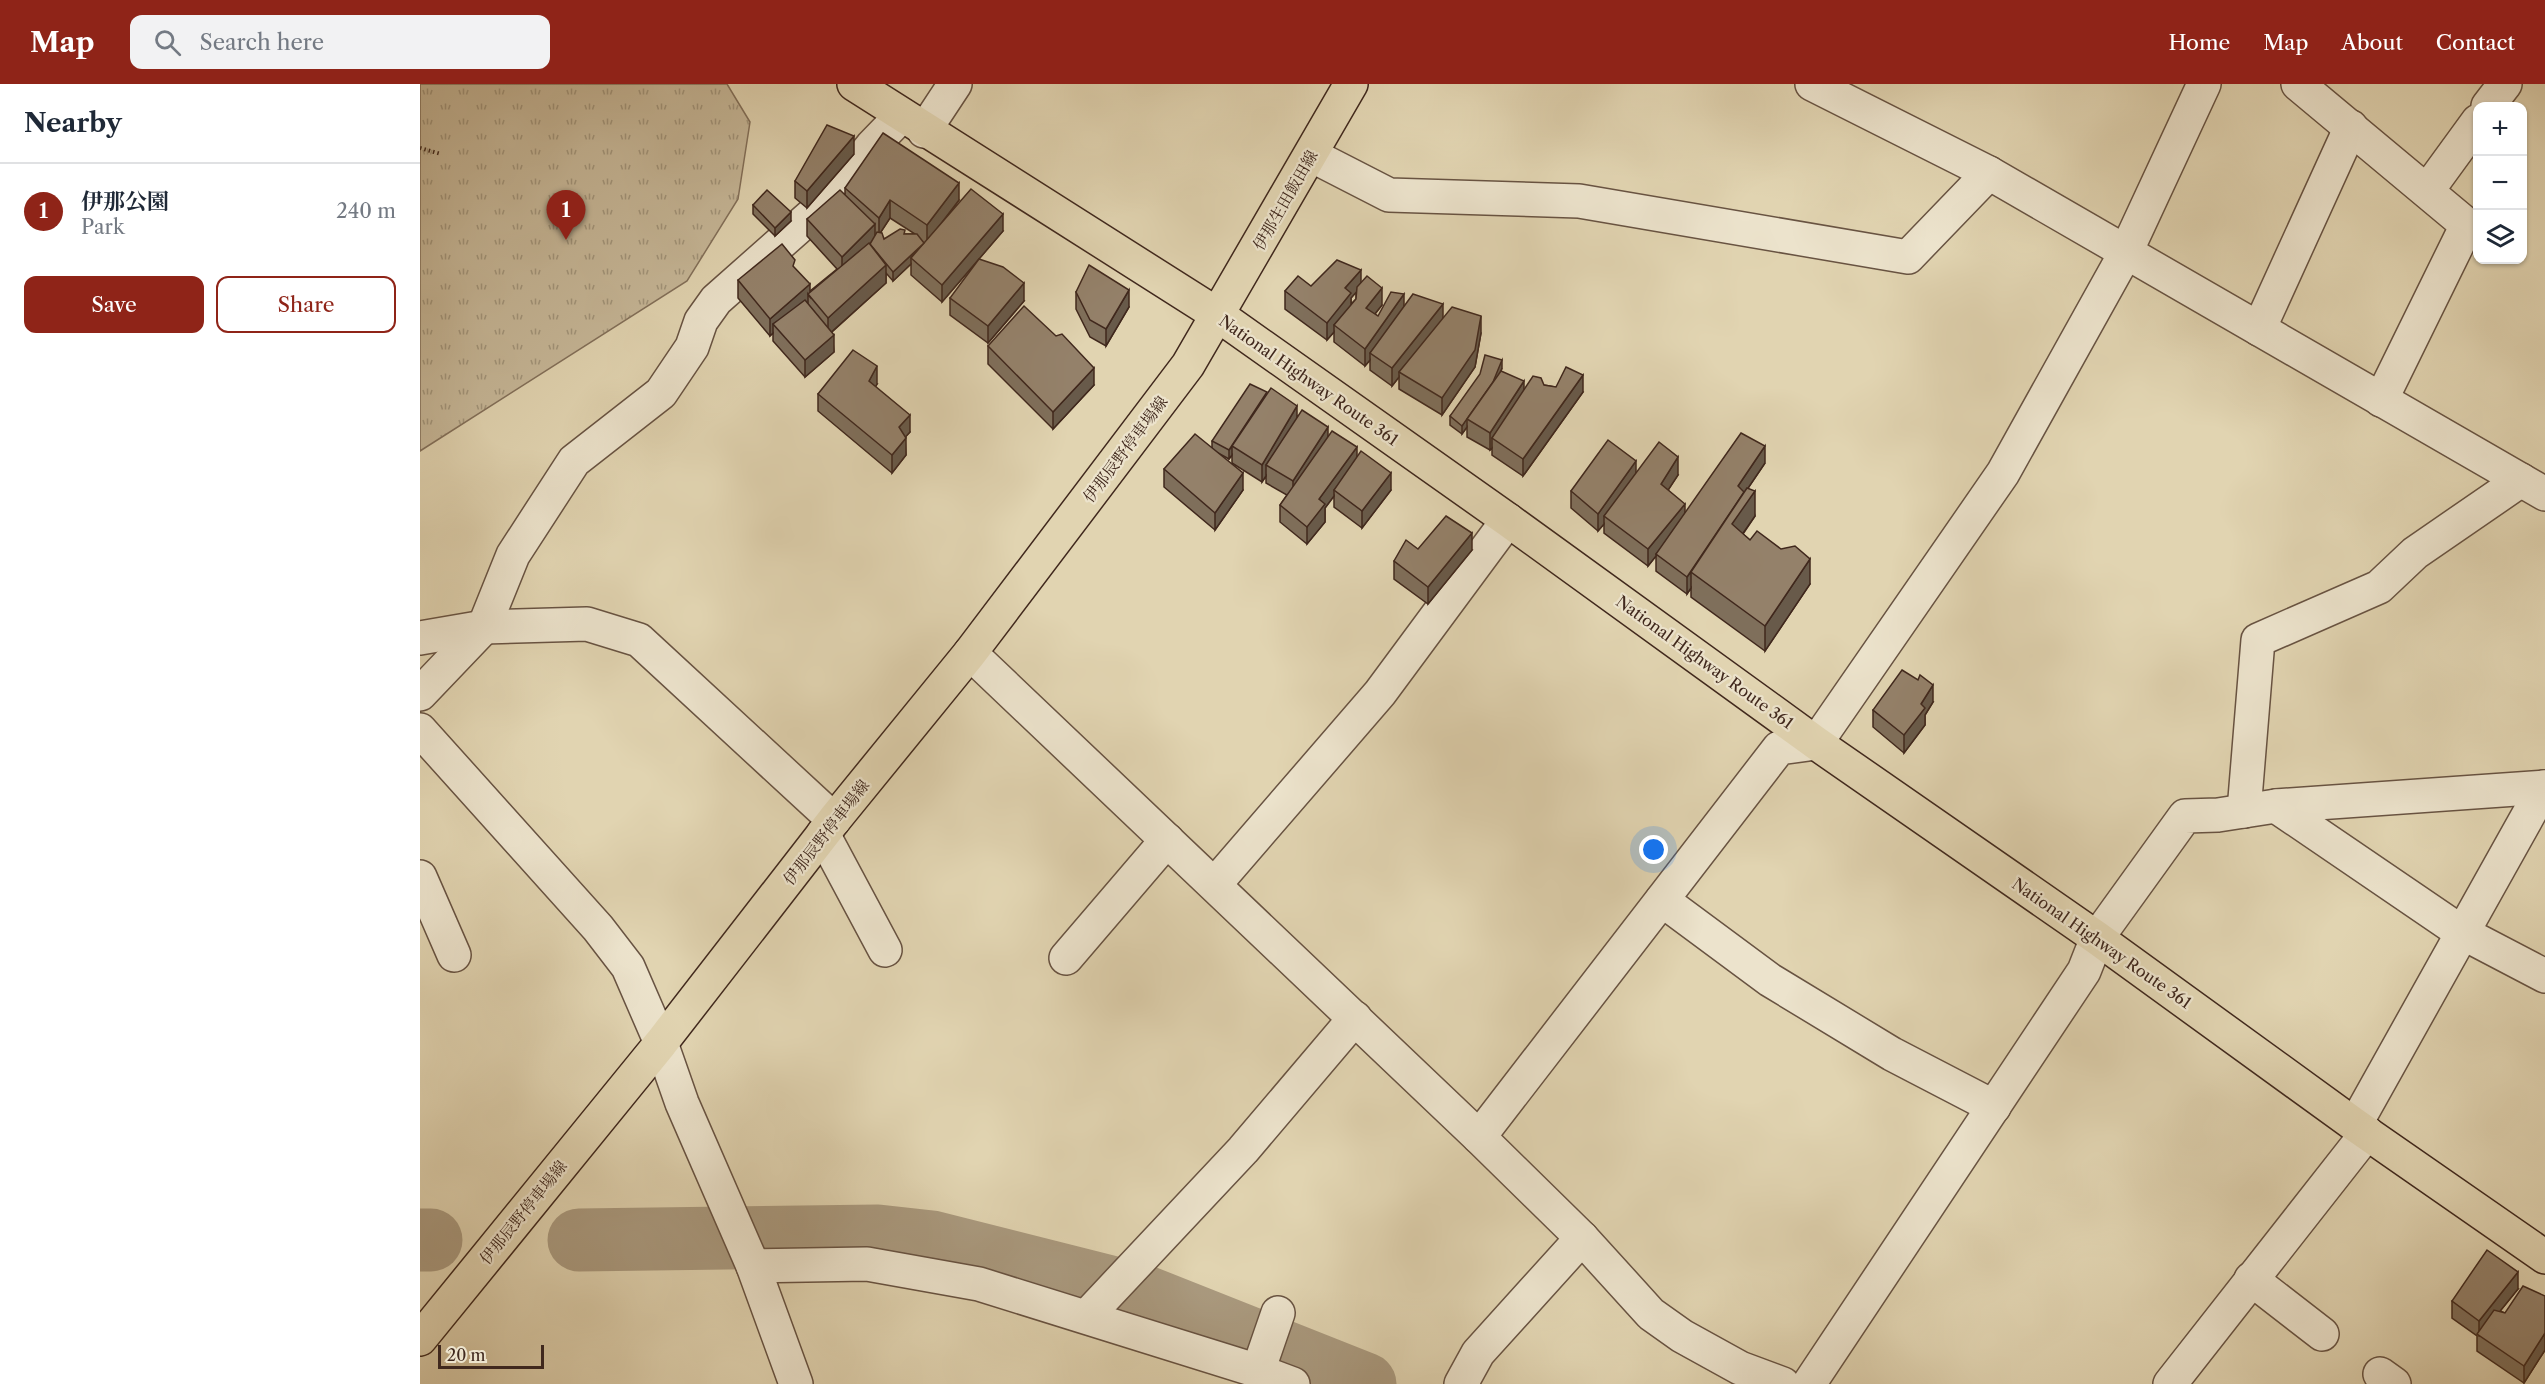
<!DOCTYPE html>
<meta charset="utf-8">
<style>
:root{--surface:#fff;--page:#f2f2f3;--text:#1f2937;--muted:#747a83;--line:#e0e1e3;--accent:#8f2418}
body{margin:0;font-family:"Libre Caslon Text","Noto Serif JP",serif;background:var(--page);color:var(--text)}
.controls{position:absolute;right:18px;top:18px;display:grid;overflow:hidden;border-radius:12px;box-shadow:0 2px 4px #0004}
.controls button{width:54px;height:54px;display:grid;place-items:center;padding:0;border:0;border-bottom:2px solid var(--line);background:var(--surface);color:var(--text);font:30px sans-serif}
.scale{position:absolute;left:18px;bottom:15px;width:106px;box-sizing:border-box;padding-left:6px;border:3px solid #40281d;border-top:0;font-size:16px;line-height:21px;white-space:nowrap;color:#40281d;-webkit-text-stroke:4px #ece3cc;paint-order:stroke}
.you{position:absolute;left:1234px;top:766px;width:21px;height:21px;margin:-15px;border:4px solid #fff;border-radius:50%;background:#1a73e8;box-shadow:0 0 0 9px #1a73e833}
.badge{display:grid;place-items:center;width:39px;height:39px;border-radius:50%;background:var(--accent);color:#fff;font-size:20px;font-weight:700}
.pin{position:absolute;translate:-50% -50px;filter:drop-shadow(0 2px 3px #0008)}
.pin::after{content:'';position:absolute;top:32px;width:21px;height:18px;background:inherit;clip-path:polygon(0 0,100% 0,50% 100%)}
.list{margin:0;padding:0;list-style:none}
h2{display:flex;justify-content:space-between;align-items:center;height:78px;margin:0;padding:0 24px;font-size:26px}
h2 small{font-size:20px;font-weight:400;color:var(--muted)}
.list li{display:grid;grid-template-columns:39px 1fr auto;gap:18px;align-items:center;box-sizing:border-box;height:96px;padding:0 24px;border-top:2px solid var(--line)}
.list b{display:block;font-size:22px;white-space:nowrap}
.list p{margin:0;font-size:20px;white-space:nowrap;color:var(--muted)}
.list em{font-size:20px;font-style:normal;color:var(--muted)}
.actions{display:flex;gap:12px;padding:18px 24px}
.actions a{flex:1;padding:14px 0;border:2px solid var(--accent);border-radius:12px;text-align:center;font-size:21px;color:var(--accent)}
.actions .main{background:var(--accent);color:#fff}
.icon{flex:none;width:33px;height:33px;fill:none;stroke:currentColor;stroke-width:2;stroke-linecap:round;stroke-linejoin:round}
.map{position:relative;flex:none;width:2125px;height:1300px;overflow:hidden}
header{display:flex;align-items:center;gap:36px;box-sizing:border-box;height:84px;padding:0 30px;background:var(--accent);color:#fff}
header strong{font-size:28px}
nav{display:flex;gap:33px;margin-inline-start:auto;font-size:21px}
.search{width:420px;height:54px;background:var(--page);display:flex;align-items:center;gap:15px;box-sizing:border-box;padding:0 21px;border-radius:12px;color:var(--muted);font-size:22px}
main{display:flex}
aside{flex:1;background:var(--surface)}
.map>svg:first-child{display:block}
.park{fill:url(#park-tufts);stroke:#83705a;stroke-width:1.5}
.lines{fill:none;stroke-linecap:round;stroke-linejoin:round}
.river{stroke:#aa9a7f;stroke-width:63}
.minor-casing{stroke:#685342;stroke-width:36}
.major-casing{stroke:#40281d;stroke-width:36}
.highway-casing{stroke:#40281d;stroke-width:36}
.path{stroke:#40281d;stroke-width:4;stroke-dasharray:1.5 3;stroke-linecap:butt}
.minor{stroke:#ece3cc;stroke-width:33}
.major{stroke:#e1d4b1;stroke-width:33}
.highway{stroke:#e1d4b1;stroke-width:33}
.wall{fill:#7f6f5b;stroke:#40281d;stroke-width:1.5;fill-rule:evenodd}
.shaded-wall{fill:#685a4a;stroke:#40281d;stroke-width:1.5}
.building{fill:#94816a;stroke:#40281d;stroke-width:1.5}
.labels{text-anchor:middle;stroke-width:4.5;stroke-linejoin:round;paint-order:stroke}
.street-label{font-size:16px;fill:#40281d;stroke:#ece3cc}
</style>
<header>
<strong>Map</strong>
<div class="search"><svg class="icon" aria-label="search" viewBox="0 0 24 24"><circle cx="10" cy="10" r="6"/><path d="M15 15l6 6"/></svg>Search here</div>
<nav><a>Home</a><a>Map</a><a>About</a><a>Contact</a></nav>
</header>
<main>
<aside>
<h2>Nearby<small></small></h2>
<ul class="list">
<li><span class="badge">1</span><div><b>伊那公園</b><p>Park</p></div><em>240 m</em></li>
</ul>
<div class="actions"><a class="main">Save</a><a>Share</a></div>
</aside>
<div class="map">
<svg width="2125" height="1300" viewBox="0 0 2125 1300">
<defs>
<pattern id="park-tufts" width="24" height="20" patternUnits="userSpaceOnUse" patternTransform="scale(1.5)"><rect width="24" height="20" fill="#c6b798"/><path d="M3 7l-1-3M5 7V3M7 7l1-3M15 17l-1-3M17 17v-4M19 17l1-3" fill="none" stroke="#a2957b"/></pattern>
</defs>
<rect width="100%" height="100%" fill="#e1d4b1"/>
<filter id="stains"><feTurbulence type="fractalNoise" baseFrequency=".00333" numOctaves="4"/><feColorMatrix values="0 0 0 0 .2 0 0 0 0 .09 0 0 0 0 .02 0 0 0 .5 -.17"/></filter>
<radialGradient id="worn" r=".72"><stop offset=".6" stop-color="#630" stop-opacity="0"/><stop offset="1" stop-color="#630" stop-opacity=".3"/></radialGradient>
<polygon class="park" points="0,0 307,0 330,38 318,115 267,197 0,367"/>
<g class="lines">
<g class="river">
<polyline points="0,1156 11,1156"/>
<polyline points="159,1156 458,1152 512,1158 718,1210 945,1300"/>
</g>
<g class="minor-casing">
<g id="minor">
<polyline points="1392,0 1569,89 2125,410"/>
<polyline points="1878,0 2047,141 1961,316"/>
<polyline points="2068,22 2085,0"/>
<polyline points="504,47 535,0"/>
<polyline points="891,71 969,111 1159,117 1488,173 1569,89"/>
<polyline points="2007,107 2058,37"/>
<polyline points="1839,245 1931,43"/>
<polyline points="0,554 64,543 167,540 219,556 414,736"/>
<polyline points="550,569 1059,1053 1162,1154 1231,1230 1262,1252 1320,1284 1363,1300"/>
<polyline points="0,610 64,543 93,471 154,377 241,309 272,263 281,237 296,216 408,117 452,62 482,31"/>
<polyline points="0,646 178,844 208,883 241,959 262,1019 333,1182 376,1300"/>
<polyline points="1856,722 2041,848 2125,892"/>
<polyline points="1824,727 1838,556 1959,503 1995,469 2101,396"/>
<polyline points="403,750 465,866"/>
<polyline points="0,793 34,871"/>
<polyline points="795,800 960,609 1088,436"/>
<polyline points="1242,816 1350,896 1472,970 1574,1023"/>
<polyline points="646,874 747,756"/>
<polyline points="1935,1041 2124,703"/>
<polyline points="1059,1053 1359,664 1396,659 1583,389 1705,170 1784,0"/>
<polyline points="333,1182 447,1180 559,1200 838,1287 873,1300"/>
<polyline points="1831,1195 1902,1250"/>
<polyline points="667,1232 823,1066 935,934"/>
<polyline points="838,1287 858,1229"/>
<polyline points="1960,1290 1974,1300"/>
<polyline points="1041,1300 1058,1269 1162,1154"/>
<polyline points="1389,1300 1664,887 1677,854 1765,732 1798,731 1856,722 2125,703"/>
<polyline points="1750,1300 1947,1049"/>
</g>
</g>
<g class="major-casing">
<polyline id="major" points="0,1255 241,959 414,736 550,569 768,281 931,0"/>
</g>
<g class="highway-casing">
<polyline id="highway" points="434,0 798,231 1088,436 1396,659 1677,854 1935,1041 2125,1173"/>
</g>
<polyline class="path" points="0,64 21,70"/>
<use href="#minor" class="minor"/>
<use href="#major" class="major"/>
<use href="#highway" class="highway"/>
</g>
<g class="wall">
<polygon points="434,70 387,124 375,114 375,97"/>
<path d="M425 104 539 116 526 134 583 147 522 218 491 191V180L473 197 466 189V199L412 248 414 268 385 293 353 257V249L350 252 318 214V196L375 185 390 207 417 185 387 152V135L425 110ZM470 134 495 150H485L464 155 460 149Z"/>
<polygon points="333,121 371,137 355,152 333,130"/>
<path d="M941 199 962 221 955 230 958 232 984 222 1023 234 1061 249 1055 283 1022 331 979 305V293L972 302 950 286V276L945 282 914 258V248L907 256 865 225V207L891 202ZM936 208V215L931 220V214Z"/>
<polygon points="656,208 709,223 686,262 670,253 656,225"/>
<polygon points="530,214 604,217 568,259 530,231"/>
<polygon points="568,262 674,301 633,345 568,280"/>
<polygon points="1082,284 1081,287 1104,306 1124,301 1163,308 1103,392 1072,371 1072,364 1070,366 1047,353 1047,343 1042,350 1030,341 1030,332"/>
<polygon points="457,300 455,303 490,348 485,353 486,371 472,389 398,327 398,310"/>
<polygon points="847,311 937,373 971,406 942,444 914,423 914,412 905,424 905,438 887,460 860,438 860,421 867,411 846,399 846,392 842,398 812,379 812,371 809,375 798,369 823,406 795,446 744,403 744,385 792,364 792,357"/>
<polygon points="1345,379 1328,404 1335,432 1323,450 1330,456 1390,500 1345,567 1271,513 1271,504 1267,510 1236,487 1236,472 1228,482 1184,449 1184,440 1178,447 1151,424 1151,407 1216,389 1258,391 1248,406 1265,429"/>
<polygon points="998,465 1052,466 1008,520 974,495 974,477"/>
<polygon points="1513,618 1505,631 1505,641 1484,669 1453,643 1453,626"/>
<polygon points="2098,1205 2080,1227 2085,1229 2125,1212 2125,1266 2104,1299 2057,1267 2057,1252 2032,1234 2032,1217"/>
</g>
<g class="shaded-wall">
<polygon points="434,52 434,70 387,124 387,107"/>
<polygon points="539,99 539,116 507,158 507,141"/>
<polygon points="470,116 470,134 459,151 459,134"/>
<polygon points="371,128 371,137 355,152 355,144"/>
<polygon points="583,130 583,147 522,218 522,201"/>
<polygon points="455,140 455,158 422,190 422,173"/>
<polygon points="504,159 491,174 491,180 473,197 473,188"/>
<polygon points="466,181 466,199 408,251 408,234"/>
<polygon points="941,186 941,203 931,214 931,226 914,241 914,248 907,256 907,239 925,204"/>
<polygon points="604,199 604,217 568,259 568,242"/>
<polygon points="390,200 390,213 388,210 388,219 353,240 353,249 350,252 350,235"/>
<polygon points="962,204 962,221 946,241 946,224"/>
<polygon points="709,206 709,223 686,262 686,245"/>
<polygon points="984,210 984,227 950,269 950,276 945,282 945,265"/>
<polygon points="1023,220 1023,238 979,288 979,293 972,302 972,284"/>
<polygon points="1061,232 1061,249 1055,283 1022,331 1022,314"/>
<polygon points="414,251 414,268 385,293 385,276"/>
<polygon points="1082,276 1082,284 1073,307 1047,335 1047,343 1042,350 1042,342"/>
<polygon points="457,282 457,300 449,314 449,297"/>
<polygon points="674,284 674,301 633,345 633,328"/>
<polygon points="1163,291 1163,308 1103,392 1103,375"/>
<polygon points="1104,297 1104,314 1072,354 1072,364 1070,366 1070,349"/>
<polygon points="877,322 877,339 846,381 846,392 842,398 842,381"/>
<polygon points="490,331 490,348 479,360 479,343"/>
<polygon points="908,343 908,361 873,414 873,397"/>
<polygon points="486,354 486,371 472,389 472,371"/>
<polygon points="812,362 812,371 809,375 809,366"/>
<polygon points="1345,362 1345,379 1318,419 1318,402"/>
<polygon points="937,363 937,380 914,406 914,412 905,424 905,438 887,460 887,443 899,415"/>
<polygon points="1258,373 1258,391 1241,417 1241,400"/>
<polygon points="1216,377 1216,394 1184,432 1184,440 1178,447 1178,430"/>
<polygon points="823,389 823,406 795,446 795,429"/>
<polygon points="971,389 971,406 942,444 942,427"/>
<polygon points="1335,407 1335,432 1312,465 1271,488 1271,504 1267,510 1267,493"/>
<polygon points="1265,420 1265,437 1236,470 1236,472 1228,482 1228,465"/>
<polygon points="1052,449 1052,466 1008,520 1008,503"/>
<polygon points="1390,475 1390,500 1345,567 1345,542"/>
<polygon points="1513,601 1513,618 1505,631 1505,641 1484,669 1484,651 1501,620"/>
<polygon points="2098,1188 2098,1205 2060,1252 2059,1252 2059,1237"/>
<polygon points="2125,1249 2125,1266 2104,1299 2104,1282"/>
</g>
<g class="building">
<polygon points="407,41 434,52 387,107 375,97"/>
<polygon points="463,49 539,99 507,141 470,116 459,134 425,104"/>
<polygon points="551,105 583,130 522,201 491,174"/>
<polygon points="347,106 371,128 355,144 333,121"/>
<polygon points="420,106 455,140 422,173 387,135"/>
<polygon points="480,145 485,146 484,150 497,150 504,159 473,188 450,160 457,148 462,149 464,155"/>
<polygon points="449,159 466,181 408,234 388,210"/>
<polygon points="362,160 375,176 373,182 390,200 350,235 318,196"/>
<polygon points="559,175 583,183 604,199 568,242 530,214"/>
<polygon points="917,176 941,186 925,204 931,209 907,239 865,207 878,192 891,202"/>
<polygon points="669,181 709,206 686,245 670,236 656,208"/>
<polygon points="947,192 962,204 946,224 958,232 971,208 984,210 945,265 914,241 936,215 937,203"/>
<polygon points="993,210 1023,220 972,284 950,269"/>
<polygon points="385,216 414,251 385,276 353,240"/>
<polygon points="604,222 636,252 642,250 674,284 633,328 568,262"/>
<polygon points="1032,223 1061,232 1055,266 1022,314 979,288"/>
<polygon points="433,266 457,282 449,297 490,331 479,343 486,354 472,371 398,310"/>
<polygon points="1065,271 1082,276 1073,298 1042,342 1030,332 1060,290"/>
<polygon points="1146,283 1163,291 1103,375 1072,354 1113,292 1121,294 1124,301 1136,303"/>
<polygon points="1081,287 1104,297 1070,349 1047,335"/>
<polygon points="830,300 847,308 809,366 792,357"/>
<polygon points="851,304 877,322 842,381 812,362"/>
<polygon points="882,326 908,343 873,397 846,381"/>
<polygon points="912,347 937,363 899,415 905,420 887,443 860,421"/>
<polygon points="1321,349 1345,362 1318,402 1324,408 1267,493 1236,470"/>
<polygon points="775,350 823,389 795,429 744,385"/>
<polygon points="1188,356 1216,377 1178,430 1151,407"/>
<polygon points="1239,358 1258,373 1241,400 1265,420 1228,465 1184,432"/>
<polygon points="941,367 971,389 942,427 914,406"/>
<polygon points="1327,404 1335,407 1312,440 1330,456 1337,447 1361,465 1375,462 1390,475 1345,542 1271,488"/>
<polygon points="1026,432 1052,449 1008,503 974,477 986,456 998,465"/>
<polygon points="1482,586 1498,596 1500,591 1513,601 1501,620 1505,624 1484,651 1453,626"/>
<polygon points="2067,1166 2098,1188 2059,1237 2032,1217"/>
<polygon points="2103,1202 2125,1212 2125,1249 2104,1282 2057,1250 2074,1226 2085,1229"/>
</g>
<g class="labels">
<g class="street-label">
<text transform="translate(865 116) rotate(-60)" y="6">伊那生田飯田線</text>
<text transform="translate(889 296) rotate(35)" y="6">National Highway Route 361</text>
<text transform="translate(705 365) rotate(-53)" y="6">伊那辰野停車場線</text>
<text transform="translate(1285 578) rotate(36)" y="6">National Highway Route 361</text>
<text transform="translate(406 748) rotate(-52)" y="6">伊那辰野停車場線</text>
<text transform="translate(1682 859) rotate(35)" y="6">National Highway Route 361</text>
<text transform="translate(103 1128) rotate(-51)" y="6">伊那辰野停車場線</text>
</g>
</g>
<rect width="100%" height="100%" filter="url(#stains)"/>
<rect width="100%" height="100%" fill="url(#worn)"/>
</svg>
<div class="controls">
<button>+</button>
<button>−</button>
<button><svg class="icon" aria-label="layers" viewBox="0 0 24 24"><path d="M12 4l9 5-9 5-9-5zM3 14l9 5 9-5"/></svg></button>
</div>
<div class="scale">20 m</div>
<div class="you"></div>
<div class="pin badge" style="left:146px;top:156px">1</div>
</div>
</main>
